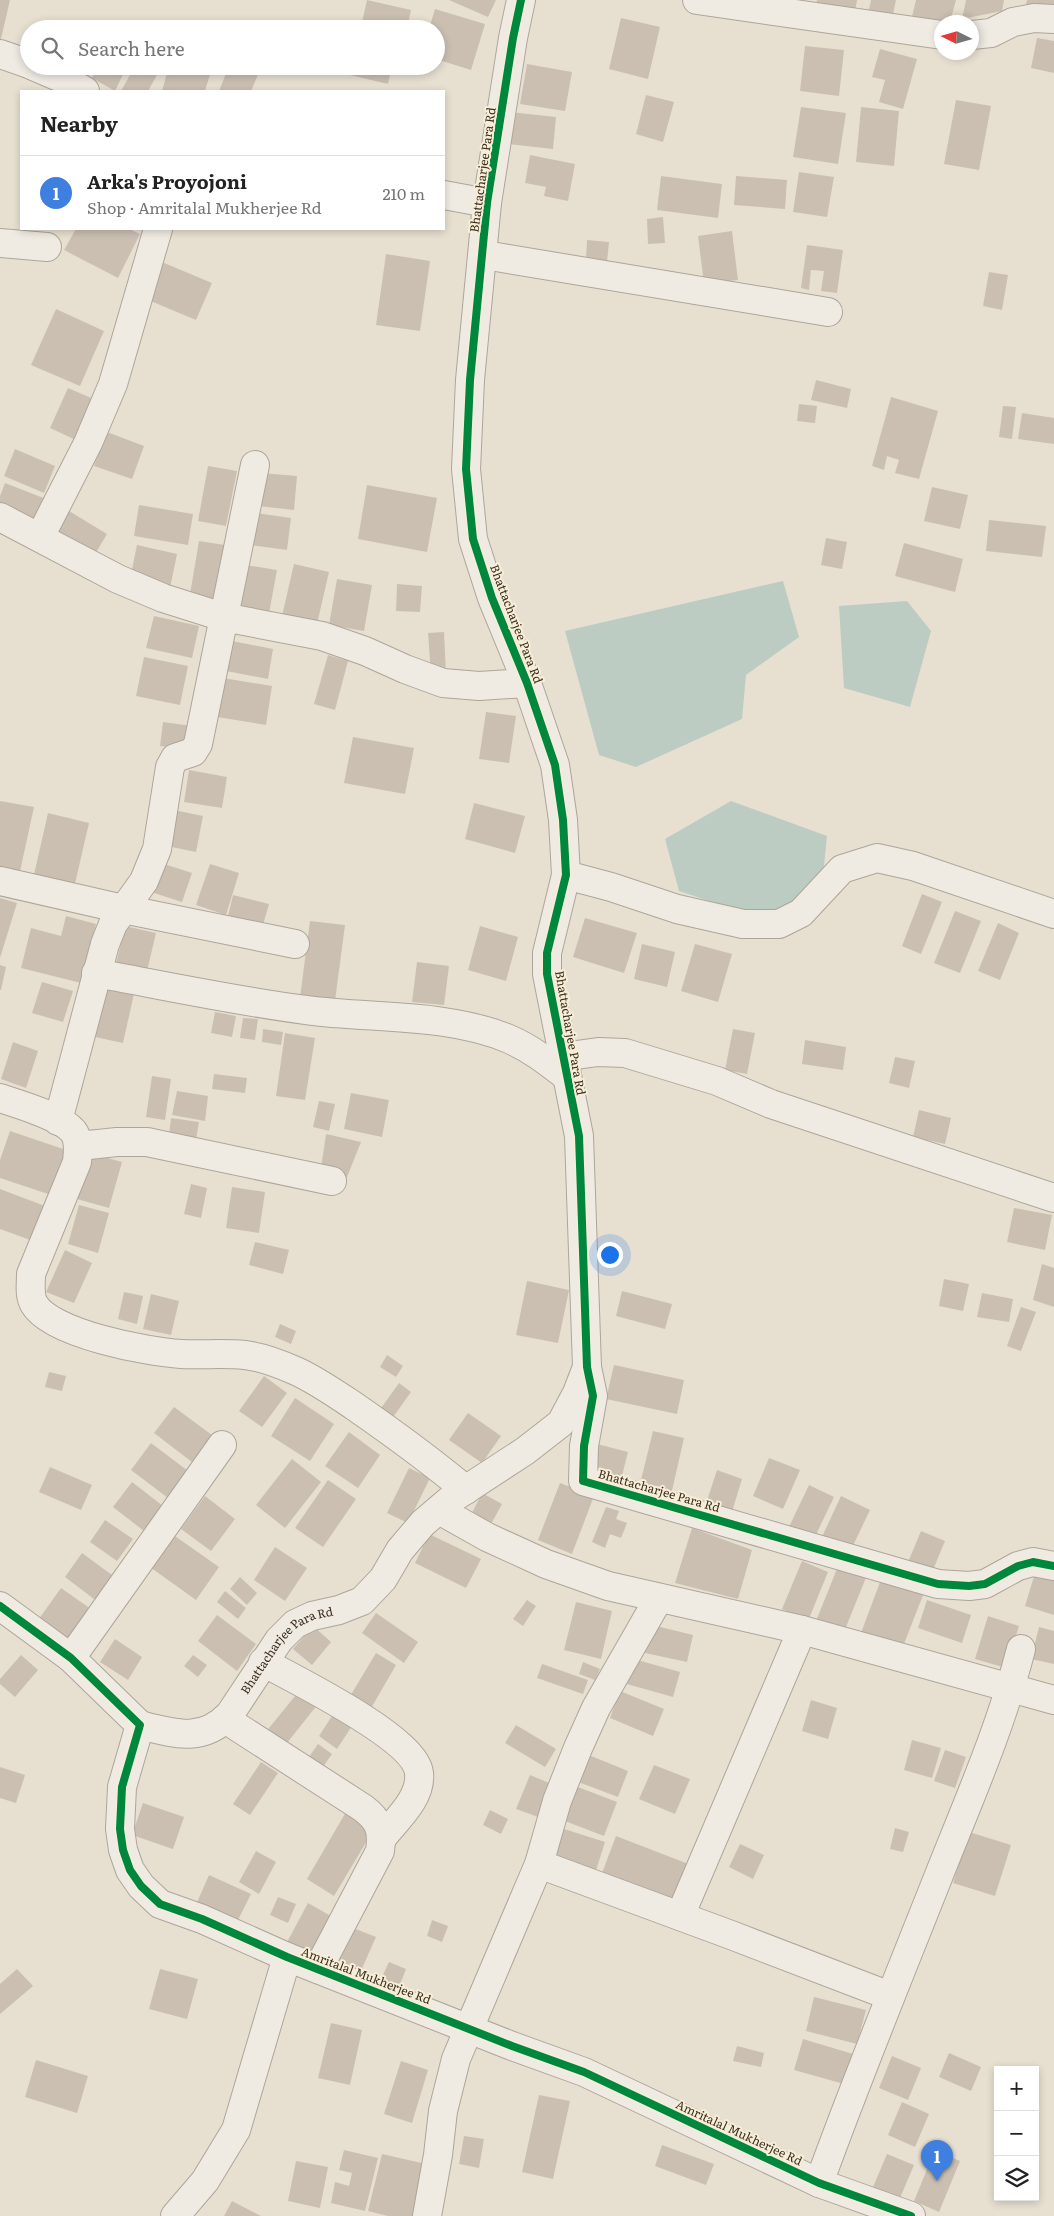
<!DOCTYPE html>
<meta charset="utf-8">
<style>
:root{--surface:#fff;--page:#f2f2f2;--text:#222;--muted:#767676;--line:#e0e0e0;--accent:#786c5e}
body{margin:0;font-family:Literata,serif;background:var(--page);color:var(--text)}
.controls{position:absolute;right:15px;bottom:15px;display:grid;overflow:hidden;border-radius:0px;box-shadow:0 2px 8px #0003}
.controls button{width:45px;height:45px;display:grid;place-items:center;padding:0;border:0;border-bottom:1px solid var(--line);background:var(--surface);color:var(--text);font:25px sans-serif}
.compass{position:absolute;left:934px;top:15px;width:45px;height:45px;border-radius:50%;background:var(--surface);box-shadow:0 2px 8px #0003;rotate:275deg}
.you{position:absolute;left:609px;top:1254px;width:18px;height:18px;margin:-12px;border:4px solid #fff;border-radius:50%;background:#1a73e8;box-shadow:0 0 0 8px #1a73e833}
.badge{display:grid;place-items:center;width:32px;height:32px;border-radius:50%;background:var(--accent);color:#fff;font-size:16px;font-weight:700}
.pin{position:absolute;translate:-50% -41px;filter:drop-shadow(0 1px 2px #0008)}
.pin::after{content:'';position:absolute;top:26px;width:18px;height:15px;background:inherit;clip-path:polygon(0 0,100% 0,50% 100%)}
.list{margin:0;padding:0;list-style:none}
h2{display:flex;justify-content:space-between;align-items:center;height:65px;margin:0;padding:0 20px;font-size:21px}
h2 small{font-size:16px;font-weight:400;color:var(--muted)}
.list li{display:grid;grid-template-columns:32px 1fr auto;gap:15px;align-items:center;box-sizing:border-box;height:75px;padding:0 20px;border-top:1px solid var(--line)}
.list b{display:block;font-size:19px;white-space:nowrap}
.list p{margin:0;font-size:16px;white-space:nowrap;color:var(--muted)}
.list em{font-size:16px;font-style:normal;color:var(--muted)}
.icon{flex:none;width:28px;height:28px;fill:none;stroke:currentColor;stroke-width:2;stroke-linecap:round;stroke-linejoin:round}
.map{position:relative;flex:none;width:1054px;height:2216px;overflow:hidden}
.search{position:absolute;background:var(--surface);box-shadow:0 2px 8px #0003;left:20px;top:20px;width:425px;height:55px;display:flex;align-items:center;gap:12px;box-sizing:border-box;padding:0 18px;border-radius:28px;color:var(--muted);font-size:19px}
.panel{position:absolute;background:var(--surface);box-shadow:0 2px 8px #0003;left:20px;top:90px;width:425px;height:140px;border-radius:0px}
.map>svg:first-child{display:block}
.water{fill:#bcccc2}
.building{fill:#cbbfb2}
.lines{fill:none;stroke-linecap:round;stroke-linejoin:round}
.minor-casing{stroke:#ada599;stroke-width:30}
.minor{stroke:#efebe3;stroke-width:28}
.cycleway-casing{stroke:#f7eed8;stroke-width:11}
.cycleway{stroke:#00873e;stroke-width:8}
.labels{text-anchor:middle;stroke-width:4;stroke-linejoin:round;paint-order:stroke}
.street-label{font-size:12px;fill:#3d2e20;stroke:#f7eed8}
</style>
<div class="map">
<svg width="1054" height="2216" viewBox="0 0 1054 2216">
<rect width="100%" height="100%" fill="#e7e0d1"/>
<g class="water">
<polygon points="783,581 799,637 746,675 742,719 636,767 599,755 565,631"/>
<polygon points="907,601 931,631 910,707 844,688 839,606"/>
<polygon points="731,801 827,836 821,896 797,930 679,891 665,839"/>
</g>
<g class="building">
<polygon points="0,0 10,0 1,39 0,39"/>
<polygon points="367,0 411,10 407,29 392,29 362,22"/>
<polygon points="449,0 496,0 488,17"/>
<polygon points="817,0 857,0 855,12 816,6"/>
<polygon points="871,0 896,0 892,19 868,14"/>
<polygon points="916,0 956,0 950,22 911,21"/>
<polygon points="966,0 1004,0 1002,11 962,19"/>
<polygon points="1027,0 1054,0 1054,9 1026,4"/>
<polygon points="435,9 485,24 471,70 436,59 436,29 429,29"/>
<polygon points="621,18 660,27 648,79 609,69"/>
<polygon points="1037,38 1054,41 1054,73 1031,68"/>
<polygon points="805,46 844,50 839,96 800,91"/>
<polygon points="880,49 917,59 903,109 879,102 885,80 872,77"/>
<polygon points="527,64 572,72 565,111 520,104"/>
<polygon points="98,66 127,66 115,91 92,78"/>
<polygon points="135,66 162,66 148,91 121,91"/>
<polygon points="169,66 212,68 205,91 162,91"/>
<polygon points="229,66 245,66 259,72 251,91 219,91"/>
<polygon points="352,66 392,66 388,84 350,75"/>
<polygon points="646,95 674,102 663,142 636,134"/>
<polygon points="956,100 991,106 979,170 944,164"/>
<polygon points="801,107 846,113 838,164 793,157"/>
<polygon points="861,107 899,111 894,166 856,162"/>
<polygon points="510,112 556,117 553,149 507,144"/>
<polygon points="530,155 575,164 568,201 544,196 546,187 525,183"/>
<polygon points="799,172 834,177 827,217 793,212"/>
<polygon points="661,176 722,184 718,218 657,210"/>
<polygon points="736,176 787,180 785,209 734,205"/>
<polygon points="663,217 665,243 648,244 647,219"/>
<polygon points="76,229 129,229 140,234 118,278 64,250"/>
<polygon points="732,231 738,280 704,284 698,236"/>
<polygon points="587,240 609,242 607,262 586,260"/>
<polygon points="807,245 843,250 837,293 821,291 824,271 811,270 809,290 801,288"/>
<polygon points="386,254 430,261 420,331 376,325"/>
<polygon points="157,260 212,283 196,320 141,297"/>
<polygon points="989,272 1008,275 1002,310 983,306"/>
<polygon points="56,309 104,331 80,386 31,365"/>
<polygon points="816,380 851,389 847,408 811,400"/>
<polygon points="68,388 96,400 78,441 50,428"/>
<polygon points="891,397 938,411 919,479 895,473 899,460 887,456 884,470 872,466"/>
<polygon points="799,404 817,406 815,423 797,421"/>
<polygon points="1003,406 1016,407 1012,439 999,437"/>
<polygon points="1022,413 1054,418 1054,444 1018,439"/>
<polygon points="107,432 144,446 132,479 94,466"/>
<polygon points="15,449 55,466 44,493 4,476"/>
<polygon points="208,466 237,471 226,526 198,521"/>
<polygon points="261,473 297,476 294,510 258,506"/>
<polygon points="5,483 46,499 37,523 0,509 0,496"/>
<polygon points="367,485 437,498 427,552 358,539"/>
<polygon points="932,487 968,495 960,529 924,521"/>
<polygon points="139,505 193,514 188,545 134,536"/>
<polygon points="69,511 107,534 94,556 56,532"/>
<polygon points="256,513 291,518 287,550 251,545"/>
<polygon points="989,520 1046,526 1042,557 986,551"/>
<polygon points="826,538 847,542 842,569 821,565"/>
<polygon points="199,541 231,546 221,605 189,600"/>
<polygon points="904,543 963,559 955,592 895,576"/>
<polygon points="137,545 177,554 170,588 130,579"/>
<polygon points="239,564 277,570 268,619 231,611"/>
<polygon points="294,564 329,572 316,628 281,620"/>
<polygon points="337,579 372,585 364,631 329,625"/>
<polygon points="397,584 422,586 420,612 396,611"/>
<polygon points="154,616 199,626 192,658 146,648"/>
<polygon points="444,632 446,674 431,675 428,633"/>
<polygon points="227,640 273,649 268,679 221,670"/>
<polygon points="328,655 348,661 335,710 314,704"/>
<polygon points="144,657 188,666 180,705 136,696"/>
<polygon points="217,677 272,686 266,725 211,716"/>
<polygon points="486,712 516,716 509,763 479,759"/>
<polygon points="163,722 192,726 189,750 160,746"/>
<polygon points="353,737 414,748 405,794 344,783"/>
<polygon points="189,770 227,777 222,808 184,802"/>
<polygon points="0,801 34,807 19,876 0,872"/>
<polygon points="474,803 525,816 515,853 465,839"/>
<polygon points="174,810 203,816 196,852 167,846"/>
<polygon points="48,813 89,823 74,888 33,879"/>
<polygon points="161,863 192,873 182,902 151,892"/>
<polygon points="210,864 239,873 226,915 196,905"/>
<polygon points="922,894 942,902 921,954 902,946"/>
<polygon points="233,895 269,904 263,925 228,916"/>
<polygon points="0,898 17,903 0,958"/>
<polygon points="955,911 981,921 960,973 934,963"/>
<polygon points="66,916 96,924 81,983 21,968 31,928 61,936"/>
<polygon points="585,918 637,933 624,973 573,957"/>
<polygon points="310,921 345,925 335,1001 300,997"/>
<polygon points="998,923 1019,933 1000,980 978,971"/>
<polygon points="125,926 156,933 147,971 116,964"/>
<polygon points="480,926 518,937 506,981 468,970"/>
<polygon points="642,944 675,952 667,987 634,979"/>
<polygon points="695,944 732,954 718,1002 681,991"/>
<polygon points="417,962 449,966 444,1005 412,1002"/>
<polygon points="0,965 6,967 1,990 0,990"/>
<polygon points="42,982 73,991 63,1022 32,1013"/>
<polygon points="106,988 134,994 123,1043 95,1037"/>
<polygon points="215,1012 236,1016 232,1037 211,1033"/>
<polygon points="243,1018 258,1019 255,1040 240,1038"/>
<polygon points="263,1029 283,1032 281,1045 262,1042"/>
<polygon points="733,1029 755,1033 747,1074 725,1070"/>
<polygon points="285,1033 315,1038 305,1100 276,1096"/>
<polygon points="805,1040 846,1047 843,1070 802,1064"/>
<polygon points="13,1042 38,1051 26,1088 1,1079"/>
<polygon points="895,1057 915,1061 909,1088 889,1083"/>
<polygon points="214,1074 247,1078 245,1093 212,1089"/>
<polygon points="152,1076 171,1079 165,1120 146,1117"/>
<polygon points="177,1091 208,1096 205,1121 172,1115"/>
<polygon points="351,1093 389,1100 382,1137 344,1129"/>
<polygon points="319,1101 335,1104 329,1131 313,1127"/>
<polygon points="919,1110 951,1118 945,1144 913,1137"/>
<polygon points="171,1118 199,1122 196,1140 169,1136"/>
<polygon points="10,1131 66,1150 51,1195 0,1178 0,1160"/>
<polygon points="326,1134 361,1142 347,1177 320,1175"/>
<polygon points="90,1153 122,1162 109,1208 77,1199"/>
<polygon points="191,1184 207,1188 201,1218 184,1214"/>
<polygon points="232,1187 265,1192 259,1233 226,1228"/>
<polygon points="0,1189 45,1206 33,1241 0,1229"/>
<polygon points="79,1205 109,1213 98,1253 68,1244"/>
<polygon points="1014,1208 1052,1215 1045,1250 1007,1242"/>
<polygon points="255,1242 289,1250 283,1274 249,1265"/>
<polygon points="65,1250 92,1263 74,1303 46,1292"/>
<polygon points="1042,1264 1054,1268 1054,1307 1033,1300"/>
<polygon points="944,1279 969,1284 963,1311 939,1306"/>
<polygon points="527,1281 569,1290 558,1343 516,1335"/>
<polygon points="622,1291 672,1304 665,1329 616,1316"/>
<polygon points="124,1292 143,1296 137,1324 118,1319"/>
<polygon points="982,1293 1013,1299 1009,1322 977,1317"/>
<polygon points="151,1294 179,1301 171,1335 143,1329"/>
<polygon points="1021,1307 1036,1312 1021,1351 1007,1346"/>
<polygon points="280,1324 296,1331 291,1344 275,1337"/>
<polygon points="387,1355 403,1366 396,1377 380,1367"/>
<polygon points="614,1365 684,1380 677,1414 606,1399"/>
<polygon points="49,1372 66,1376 62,1391 45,1387"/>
<polygon points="264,1376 287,1393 262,1427 239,1411"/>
<polygon points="399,1383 411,1392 391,1420 379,1411"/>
<polygon points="295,1398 334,1424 310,1461 271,1436"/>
<polygon points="174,1407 212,1435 192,1462 154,1433"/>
<polygon points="468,1413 501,1436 482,1463 449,1440"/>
<polygon points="653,1431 684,1438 671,1495 639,1488"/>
<polygon points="349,1432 380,1455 358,1488 325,1466"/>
<polygon points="151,1443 192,1474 172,1501 131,1470"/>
<polygon points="597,1444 628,1452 620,1484 589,1476"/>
<polygon points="769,1458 800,1470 783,1509 753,1496"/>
<polygon points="292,1459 321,1482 285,1528 256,1505"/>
<polygon points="50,1467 92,1485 81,1510 39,1492"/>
<polygon points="409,1468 430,1478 408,1523 387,1513"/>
<polygon points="717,1470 742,1479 731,1515 705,1507"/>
<polygon points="328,1480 356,1499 323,1547 295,1528"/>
<polygon points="132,1482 163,1506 144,1531 113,1507"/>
<polygon points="560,1483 594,1496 572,1554 538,1540"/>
<polygon points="809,1485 834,1497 813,1541 788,1529"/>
<polygon points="482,1493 502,1504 490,1526 471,1515"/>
<polygon points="205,1496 235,1519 211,1551 181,1529"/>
<polygon points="841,1496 870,1510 850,1552 821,1539"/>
<polygon points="606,1507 619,1511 616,1519 627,1523 621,1538 610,1534 605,1548 592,1542"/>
<polygon points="105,1520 133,1539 117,1561 90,1542"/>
<polygon points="692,1528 752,1550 738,1599 675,1583"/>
<polygon points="921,1531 945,1541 930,1577 906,1567"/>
<polygon points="172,1534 219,1567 196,1600 150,1567"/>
<polygon points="429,1534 481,1559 466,1588 415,1563"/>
<polygon points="275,1547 307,1568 285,1601 254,1580"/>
<polygon points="82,1553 116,1578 98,1602 65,1577"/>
<polygon points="802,1561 828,1572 808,1621 782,1609"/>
<polygon points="839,1564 867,1575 844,1632 816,1621"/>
<polygon points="1035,1573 1054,1579 1054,1615 1025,1606"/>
<polygon points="883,1574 925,1590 902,1649 861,1633"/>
<polygon points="240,1577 257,1593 247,1605 230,1589"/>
<polygon points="61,1588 91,1609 66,1644 36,1623"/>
<polygon points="225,1591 246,1608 238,1619 217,1602"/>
<polygon points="527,1600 536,1606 523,1626 513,1619"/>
<polygon points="927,1600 971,1615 962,1643 918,1628"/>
<polygon points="576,1602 612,1611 601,1659 564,1650"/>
<polygon points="376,1613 418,1642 404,1663 362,1633"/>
<polygon points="217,1615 256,1644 237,1671 198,1641"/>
<polygon points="988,1616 1019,1626 1006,1668 975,1659"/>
<polygon points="652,1625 693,1635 687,1662 645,1653"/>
<polygon points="313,1626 331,1642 312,1665 293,1649"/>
<polygon points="1039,1627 1054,1631 1054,1664 1031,1659"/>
<polygon points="115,1639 142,1657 128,1680 100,1662"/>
<polygon points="376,1653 396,1665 370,1710 349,1698"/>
<polygon points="21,1655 38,1670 15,1697 0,1684 0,1679"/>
<polygon points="193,1655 207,1665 198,1677 184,1666"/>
<polygon points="634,1659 680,1672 673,1697 627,1684"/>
<polygon points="583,1662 600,1669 595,1680 579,1674"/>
<polygon points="542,1664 588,1680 583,1694 537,1678"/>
<polygon points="300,1690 318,1704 283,1748 265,1733"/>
<polygon points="620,1691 664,1709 653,1736 610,1718"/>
<polygon points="811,1700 837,1708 828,1739 802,1731"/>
<polygon points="334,1713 352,1726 337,1749 319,1736"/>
<polygon points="516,1725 556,1749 545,1767 505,1743"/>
<polygon points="912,1740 941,1748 932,1778 904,1770"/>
<polygon points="318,1744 332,1754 318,1774 304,1764"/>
<polygon points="945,1750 966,1757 955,1788 934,1781"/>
<polygon points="584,1753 628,1771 618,1797 573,1780"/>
<polygon points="261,1762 278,1773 250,1815 233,1804"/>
<polygon points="654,1765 690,1779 675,1814 639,1799"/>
<polygon points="0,1767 25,1775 16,1803 0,1798"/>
<polygon points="530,1775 554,1785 541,1818 516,1809"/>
<polygon points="570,1784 617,1802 604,1836 557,1818"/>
<polygon points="143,1803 184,1817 173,1849 132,1835"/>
<polygon points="490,1810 508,1819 501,1834 483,1825"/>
<polygon points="346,1812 374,1829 334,1896 307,1879"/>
<polygon points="558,1827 605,1842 593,1880 546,1865"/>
<polygon points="895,1828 909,1832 903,1852 890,1849"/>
<polygon points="969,1832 1011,1845 995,1896 953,1883"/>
<polygon points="616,1836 691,1865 674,1910 599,1881"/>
<polygon points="740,1844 764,1855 753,1879 729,1867"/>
<polygon points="256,1851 276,1862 259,1894 239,1882"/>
<polygon points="209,1875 251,1894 236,1924 195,1907"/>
<polygon points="278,1897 296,1904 288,1923 270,1915"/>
<polygon points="308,1903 336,1919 311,1957 286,1944"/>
<polygon points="432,1920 448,1926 442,1942 427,1936"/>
<polygon points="348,1926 376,1937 360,1973 335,1964"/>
<polygon points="389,1962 406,1969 399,1987 381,1979"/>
<polygon points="17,1969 33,1986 0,2014 0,1984"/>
<polygon points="160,1969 198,1979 187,2019 149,2009"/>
<polygon points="814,1997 866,2010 857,2044 806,2031"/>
<polygon points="331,2023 362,2030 350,2085 318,2078"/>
<polygon points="803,2039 853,2054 844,2084 794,2070"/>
<polygon points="737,2046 764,2053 761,2067 733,2061"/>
<polygon points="949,2053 981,2067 971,2091 939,2077"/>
<polygon points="892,2056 921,2068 908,2100 879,2088"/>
<polygon points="36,2060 88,2076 77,2113 25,2097"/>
<polygon points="401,2061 428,2070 412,2123 384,2114"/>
<polygon points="539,2095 570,2101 553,2179 522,2172"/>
<polygon points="902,2102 929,2114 915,2147 888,2135"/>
<polygon points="464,2136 484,2139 479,2168 459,2164"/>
<polygon points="662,2145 714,2164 706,2185 655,2166"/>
<polygon points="344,2150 378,2158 365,2211 331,2203 335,2182 349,2186 352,2173 339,2170"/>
<polygon points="935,2150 960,2161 939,2212 914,2201"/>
<polygon points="382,2154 426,2164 413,2216 388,2216 368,2211"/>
<polygon points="887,2154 914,2165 897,2205 870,2194"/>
<polygon points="296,2161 328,2167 320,2208 288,2201"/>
<polygon points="232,2201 261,2216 224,2216"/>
</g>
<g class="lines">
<g class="minor-casing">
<g id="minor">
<polyline points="521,0 513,38 487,203 470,380 466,469 473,539 492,598 527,683 555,765 563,820 566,875 547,953 547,974 579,1136 587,1367 593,1396 584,1446 583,1481 938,1584 969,1586 985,1584 1018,1566 1033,1562 1054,1566"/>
<polyline points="697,0 942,35"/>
<polyline points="972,35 991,33 1013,22 1034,18 1054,19"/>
<polyline points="0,54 29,64"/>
<polyline points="33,66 68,81 85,91"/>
<polyline points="444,195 487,203"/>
<polyline points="0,243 47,247"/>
<polyline points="484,255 828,312"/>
<polyline points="0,517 118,579 163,598 223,617 322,636 365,651 405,669 443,683 479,686 527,683"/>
<polyline points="40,537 88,443 113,384 158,229"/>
<polyline points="566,875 611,887 677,909 743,924 779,924 801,913 842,869 877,858 913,866 1054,914"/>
<polyline points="0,881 123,909 295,944"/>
<path d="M96 973C166 986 236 1001 306 1010 372 1019 447 1013 509 1039 530 1048 548 1062 566 1076"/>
<polyline points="562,1057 598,1052 625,1053 717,1081 771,1104 1054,1198"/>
<path d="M0 1098C18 1104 60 1116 73 1131 80 1140 78 1152 77 1162L31 1274C31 1284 29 1295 34 1304 51 1334 148 1352 181 1354 203 1355 224 1353 245 1355 263 1357 280 1364 296 1371 316 1380 336 1394 354 1406 393 1433 430 1460 466 1490"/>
<polyline points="58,1121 105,944 113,924 144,881 157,849 170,767 175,758 193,752 198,744 255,465"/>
<polyline points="79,1146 117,1142 147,1142 332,1181"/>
<polyline points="439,1510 487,1537 546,1564 608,1586 802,1630 1054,1700"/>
<polyline points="0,1606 71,1658 140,1725 122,1787 120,1829 123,1850 130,1870 141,1886 160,1904 202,1919 287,1957 512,2046 584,2072 819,2183 911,2216"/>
<polyline points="71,1658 222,1445"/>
<path d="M263 1662C294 1679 415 1738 419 1773 422 1798 396 1820 382 1838"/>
<path d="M225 1719 363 1808C379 1820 383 1830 380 1851L318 1969"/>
<path id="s1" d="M140 1725C175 1734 203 1743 230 1714L279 1640 295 1624 312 1616 339 1610 362 1601 383 1579 400 1550 423 1523 450 1500 525 1451 561 1423 577 1393 587 1367"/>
<polyline points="539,1864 731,1935 890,1996"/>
<polyline points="680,1916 802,1630"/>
<path d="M819 2183C856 2081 897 1981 937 1880 967 1804 1001 1728 1021 1649"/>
<polyline points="175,2216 205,2181 236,2130 287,1957"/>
<polyline points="427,2216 438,2155 443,2111 456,2059 539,1864 557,1801 578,1748 596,1708 659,1598"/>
</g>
</g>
<use href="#minor" class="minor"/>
<g class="cycleway-casing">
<g id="cycleway">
<polyline points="521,0 513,38 487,203 470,380 466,469 473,539 492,598 527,683 555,765 563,820 566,875 547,953 547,974 579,1136 587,1367 593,1396 584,1446 583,1481 938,1584 969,1586 985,1584 1018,1566 1033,1562 1054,1566"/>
<polyline points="0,1606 71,1658 140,1725 122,1787 120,1829 123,1850 130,1870 141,1886 160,1904 202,1919 287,1957 512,2046 584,2072 819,2183 911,2216"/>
</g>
</g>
<use href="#cycleway" class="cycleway"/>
</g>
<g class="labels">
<g class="street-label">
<text transform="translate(483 170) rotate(-82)" y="4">Bhattacharjee Para Rd</text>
<text transform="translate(516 624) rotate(69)" y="4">Bhattacharjee Para Rd</text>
<text transform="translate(570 1033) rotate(80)" y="4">Bhattacharjee Para Rd</text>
<text transform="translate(659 1491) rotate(16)" y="4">Bhattacharjee Para Rd</text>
<text dy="4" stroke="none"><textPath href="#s1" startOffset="185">Bhattacharjee Para Rd</textPath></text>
<text transform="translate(366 1976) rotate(21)" y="4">Amritalal Mukherjee Rd</text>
<text transform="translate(739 2133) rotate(25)" y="4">Amritalal Mukherjee Rd</text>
</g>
</g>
</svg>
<div class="controls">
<button>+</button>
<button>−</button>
<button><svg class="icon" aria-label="layers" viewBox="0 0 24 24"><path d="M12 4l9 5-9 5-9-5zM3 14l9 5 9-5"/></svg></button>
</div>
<svg class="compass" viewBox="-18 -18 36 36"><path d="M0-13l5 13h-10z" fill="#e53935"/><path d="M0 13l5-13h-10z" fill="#767676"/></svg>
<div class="you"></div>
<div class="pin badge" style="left:937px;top:2181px;background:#3f7fe0">1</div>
<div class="search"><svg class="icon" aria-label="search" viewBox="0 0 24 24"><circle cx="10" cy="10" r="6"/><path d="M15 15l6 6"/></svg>Search here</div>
<section class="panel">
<h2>Nearby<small></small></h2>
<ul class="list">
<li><span class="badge" style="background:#3f7fe0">1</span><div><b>Arka's Proyojoni</b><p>Shop · Amritalal Mukherjee Rd</p></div><em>210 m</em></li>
</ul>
</section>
</div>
